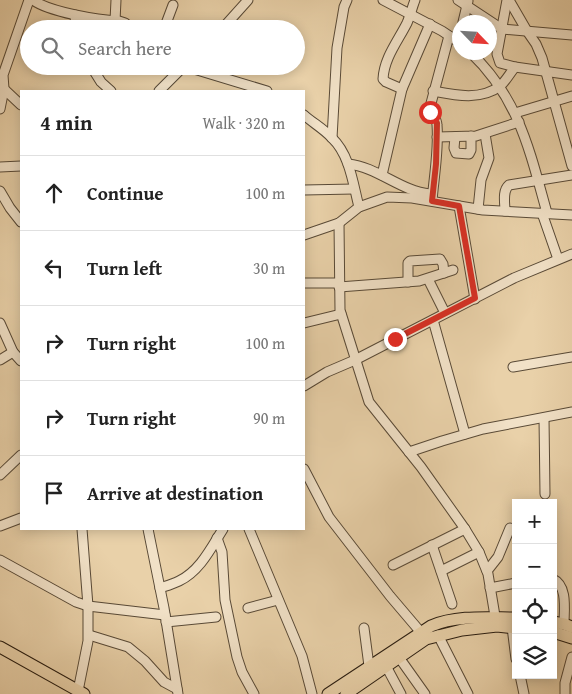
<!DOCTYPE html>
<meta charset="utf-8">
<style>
:root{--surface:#fff;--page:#f6f6f6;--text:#222;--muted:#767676;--line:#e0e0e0}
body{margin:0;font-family:"Gentium Book Plus",serif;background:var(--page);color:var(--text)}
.controls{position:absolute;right:15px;bottom:15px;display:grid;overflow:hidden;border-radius:0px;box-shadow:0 2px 12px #0003}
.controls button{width:45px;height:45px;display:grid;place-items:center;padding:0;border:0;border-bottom:1px solid var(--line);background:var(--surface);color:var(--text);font:25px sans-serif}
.compass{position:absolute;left:452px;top:15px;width:45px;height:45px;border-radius:50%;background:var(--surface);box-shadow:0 2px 12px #0003;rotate:115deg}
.stop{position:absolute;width:15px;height:15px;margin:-11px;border:4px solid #d93025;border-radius:50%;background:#fff}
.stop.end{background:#d93025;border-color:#fff;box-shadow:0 1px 5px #0008}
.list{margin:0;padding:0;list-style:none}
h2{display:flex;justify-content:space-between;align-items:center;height:65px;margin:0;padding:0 20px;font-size:21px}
h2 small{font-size:16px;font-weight:400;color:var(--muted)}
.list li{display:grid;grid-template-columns:32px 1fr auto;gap:15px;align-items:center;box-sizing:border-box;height:75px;padding:0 20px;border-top:1px solid var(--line)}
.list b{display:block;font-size:19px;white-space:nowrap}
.list em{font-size:16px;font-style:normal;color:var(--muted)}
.icon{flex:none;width:28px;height:28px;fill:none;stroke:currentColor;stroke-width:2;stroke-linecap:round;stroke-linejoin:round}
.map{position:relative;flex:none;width:572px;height:694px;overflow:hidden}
.search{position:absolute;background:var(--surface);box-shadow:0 2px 12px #0003;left:20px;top:20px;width:285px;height:55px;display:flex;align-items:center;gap:12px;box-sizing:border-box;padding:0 18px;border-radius:28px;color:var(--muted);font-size:19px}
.panel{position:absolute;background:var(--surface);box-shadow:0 2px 12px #0003;left:20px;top:90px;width:285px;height:440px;border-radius:0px}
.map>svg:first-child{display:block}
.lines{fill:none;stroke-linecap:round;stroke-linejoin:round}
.minor-casing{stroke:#594a37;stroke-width:11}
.major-casing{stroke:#291d11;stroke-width:13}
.minor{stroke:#f1e1c7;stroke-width:9}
.major{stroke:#e9d1a9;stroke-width:11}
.route{stroke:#d93025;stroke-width:6}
</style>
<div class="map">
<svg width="572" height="694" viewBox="0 0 572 694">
<rect width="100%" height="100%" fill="#e9d1a9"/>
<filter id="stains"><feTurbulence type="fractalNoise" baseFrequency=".004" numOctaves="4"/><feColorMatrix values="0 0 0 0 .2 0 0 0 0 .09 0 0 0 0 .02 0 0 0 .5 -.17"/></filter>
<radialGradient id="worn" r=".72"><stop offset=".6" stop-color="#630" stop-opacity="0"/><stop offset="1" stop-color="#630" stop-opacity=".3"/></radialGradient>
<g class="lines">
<g class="minor-casing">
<g id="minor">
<path d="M33 0C49 12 98 20 119 21L125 23 132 29"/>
<polyline points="383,0 442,31 460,43"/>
<polyline points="458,0 502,29 572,35"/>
<polyline points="507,0 497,54 500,63 515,67 572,75"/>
<polyline points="509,0 527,31 536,44 542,58 572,166"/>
<polyline points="75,15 76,29"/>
<polyline points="115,21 116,0"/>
<polyline points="463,22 468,1"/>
<polyline points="164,29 173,5"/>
<polyline points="222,29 248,0"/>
<path d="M470 52C519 98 530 152 547 213"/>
<polyline points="91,66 101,82 111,91"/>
<polyline points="184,66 267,91"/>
<polyline points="4,89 21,105"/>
<path d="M402 89 386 82 383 79C384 58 398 41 407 23 410 16 412 8 415 0"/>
<polyline points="159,91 184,66"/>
<path d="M433 91C454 95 481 101 500 86 506 81 510 73 515 67"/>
<polyline points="0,109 4,89 3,75 29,0"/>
<polyline points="515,113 572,96"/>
<path d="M304 115C313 123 324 129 332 138 350 155 353 184 359 207"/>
<polyline points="437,137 476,136 519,122"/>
<polyline points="455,137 454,148 456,153 469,154 471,150 471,136"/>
<polyline points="332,138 337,48 344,7 347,0"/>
<path d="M348 164C378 167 400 191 430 194"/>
<polyline points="0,167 21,166"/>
<polyline points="382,175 402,89 430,24"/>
<polyline points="304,190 354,189"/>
<polyline points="0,191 10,208 21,222"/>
<path d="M432 201C434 176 439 150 437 125 437 118 431 115 430 107L449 36"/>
<polyline points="459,206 475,299"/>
<polyline points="478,209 481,180 489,158 485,134"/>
<path d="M505 211C505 203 502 191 509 185L572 175"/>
<polyline points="542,213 558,259"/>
<polyline points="339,223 340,310 369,402 421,467 465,529 479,552 488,574 496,622"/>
<polyline points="304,235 339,223 359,207 387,197 412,198 483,210 572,215"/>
<polyline points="428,279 445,313"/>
<polyline points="408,282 408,263 410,261 440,259 443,264 444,273"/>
<polyline points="304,283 339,283"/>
<polyline points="339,287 419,281 453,270"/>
<polyline points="433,320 465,434"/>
<polyline points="0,323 13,352 21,361"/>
<polyline points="304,323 341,314"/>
<polyline points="0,360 13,352"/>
<polyline points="513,367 572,357"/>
<polyline points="304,386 327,372 355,360 514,278 572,254"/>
<polyline points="544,418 545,494"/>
<polyline points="409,452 442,441 483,429 572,412"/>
<polyline points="304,469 329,517 390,596 424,636"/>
<polyline points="0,475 21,455"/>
<polyline points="0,526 21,518"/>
<polyline points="148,529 164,608 178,694"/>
<polyline points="249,529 302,656 312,694"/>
<polyline points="217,538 222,552 225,600 237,657 242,672 254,694"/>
<polyline points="432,545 452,604"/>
<polyline points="0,560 76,602 88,606 165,615"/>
<polyline points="393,565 465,529"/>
<polyline points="441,571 479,552"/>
<polyline points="487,571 498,557 510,528"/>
<path d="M553 579C568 586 564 610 564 624"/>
<path d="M160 588C166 586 173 584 179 581 200 571 211 548 223 529"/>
<polyline points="490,588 516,583"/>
<polyline points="248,608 278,600"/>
<polyline points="166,622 216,617"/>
<polyline points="512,627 516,659"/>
<polyline points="364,628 369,666"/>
<polyline points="89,635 128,647 145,661 164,682 177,689"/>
<polyline points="438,635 468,694"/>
<polyline points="398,656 425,694"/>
<polyline points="386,666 401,694"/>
<polyline points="520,675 524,694"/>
<polyline points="78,691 88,641 88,606 82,529"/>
<polyline points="565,694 565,683 572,657"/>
</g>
</g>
<g class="major-casing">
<g id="major">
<polyline points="553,622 564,624 572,627"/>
<polyline points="553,632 572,638"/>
<polyline points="0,647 84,694"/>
<path d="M328 694 431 626C457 615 488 618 516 618"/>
<polyline points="346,694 426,639 462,630 497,626 516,628"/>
</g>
</g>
<use href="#minor" class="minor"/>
<use href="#major" class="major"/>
</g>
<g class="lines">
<polyline class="route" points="395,339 475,298 459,206 432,201 436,164 437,123 430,112"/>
</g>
<rect width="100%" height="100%" filter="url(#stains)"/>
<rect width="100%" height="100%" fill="url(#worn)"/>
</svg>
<div class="controls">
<button>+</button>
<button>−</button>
<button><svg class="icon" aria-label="locate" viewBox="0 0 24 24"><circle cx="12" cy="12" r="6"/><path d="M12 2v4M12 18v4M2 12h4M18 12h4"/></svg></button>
<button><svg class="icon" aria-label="layers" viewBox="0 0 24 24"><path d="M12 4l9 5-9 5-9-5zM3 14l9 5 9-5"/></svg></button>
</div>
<svg class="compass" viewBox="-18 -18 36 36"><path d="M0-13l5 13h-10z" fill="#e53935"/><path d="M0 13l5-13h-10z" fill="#767676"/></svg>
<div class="stop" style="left:430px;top:112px"></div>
<div class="stop end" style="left:395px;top:339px"></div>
<div class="search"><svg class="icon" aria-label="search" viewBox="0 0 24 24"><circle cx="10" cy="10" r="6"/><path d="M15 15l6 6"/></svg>Search here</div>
<section class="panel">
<h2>4 min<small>Walk · 320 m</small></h2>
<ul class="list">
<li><svg class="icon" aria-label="ahead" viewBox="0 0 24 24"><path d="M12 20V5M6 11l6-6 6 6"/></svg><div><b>Continue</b></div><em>100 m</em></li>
<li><svg class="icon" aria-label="left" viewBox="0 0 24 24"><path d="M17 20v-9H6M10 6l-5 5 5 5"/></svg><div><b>Turn left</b></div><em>30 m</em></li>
<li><svg class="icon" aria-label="right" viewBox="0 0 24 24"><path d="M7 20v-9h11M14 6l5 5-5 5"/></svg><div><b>Turn right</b></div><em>100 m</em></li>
<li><svg class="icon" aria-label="right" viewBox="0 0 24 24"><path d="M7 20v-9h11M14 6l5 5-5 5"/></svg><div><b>Turn right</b></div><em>90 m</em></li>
<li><svg class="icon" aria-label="arrive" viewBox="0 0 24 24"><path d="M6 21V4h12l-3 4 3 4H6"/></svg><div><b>Arrive at destination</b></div></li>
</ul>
</section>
</div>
